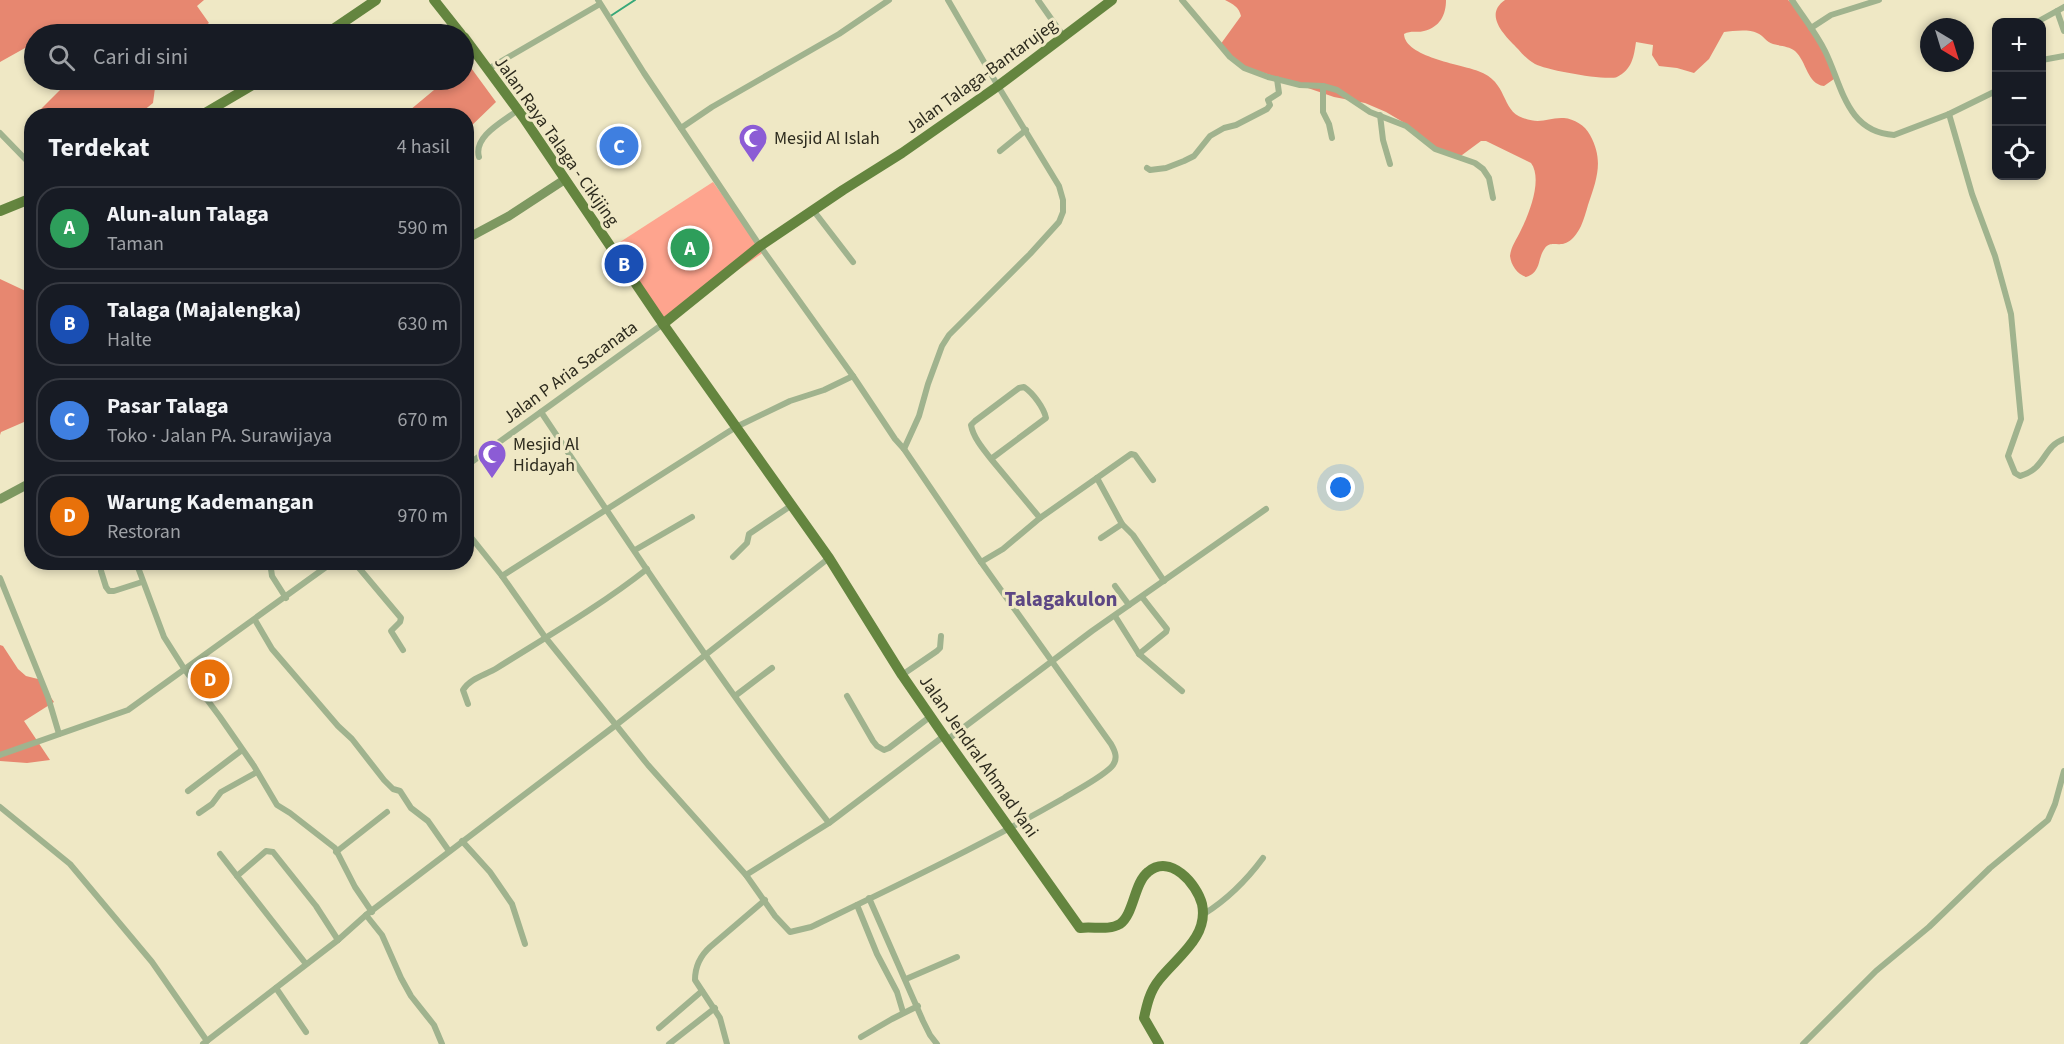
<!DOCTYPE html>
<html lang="id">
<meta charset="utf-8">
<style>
:root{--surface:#171b24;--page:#242831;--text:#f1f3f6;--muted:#9ea1a6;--line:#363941;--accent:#8c5cd5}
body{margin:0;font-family:"Source Sans 3",sans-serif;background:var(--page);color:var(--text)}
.controls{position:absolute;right:18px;top:18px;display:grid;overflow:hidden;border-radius:12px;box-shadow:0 3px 9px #0003}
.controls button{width:54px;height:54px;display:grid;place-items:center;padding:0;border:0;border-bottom:2px solid var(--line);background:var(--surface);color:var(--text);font:30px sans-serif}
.compass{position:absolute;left:1920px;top:18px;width:54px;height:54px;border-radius:50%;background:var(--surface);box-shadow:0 3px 9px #0003;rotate:142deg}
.you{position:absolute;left:1341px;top:488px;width:21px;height:21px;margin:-15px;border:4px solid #fff;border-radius:50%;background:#1a73e8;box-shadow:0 0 0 9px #1a73e833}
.badge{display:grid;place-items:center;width:39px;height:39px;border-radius:50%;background:var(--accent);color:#fff;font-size:20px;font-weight:700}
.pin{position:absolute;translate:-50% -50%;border:3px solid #fff;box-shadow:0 2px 6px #0006}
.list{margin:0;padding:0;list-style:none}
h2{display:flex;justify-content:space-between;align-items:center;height:78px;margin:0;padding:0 24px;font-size:26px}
h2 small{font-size:20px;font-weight:400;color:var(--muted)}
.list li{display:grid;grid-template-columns:39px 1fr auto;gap:18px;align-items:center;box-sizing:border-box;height:84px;margin:0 12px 12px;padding:0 12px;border:2px solid var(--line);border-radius:24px}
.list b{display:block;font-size:22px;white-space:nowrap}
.list p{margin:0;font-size:20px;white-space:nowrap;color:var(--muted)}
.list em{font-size:20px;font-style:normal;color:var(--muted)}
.icon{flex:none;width:33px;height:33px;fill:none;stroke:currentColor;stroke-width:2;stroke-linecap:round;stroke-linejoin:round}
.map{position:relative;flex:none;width:2064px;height:1044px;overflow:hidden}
.search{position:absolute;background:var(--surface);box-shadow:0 3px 9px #0003;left:24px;top:24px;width:450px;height:66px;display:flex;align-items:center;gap:15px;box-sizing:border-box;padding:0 21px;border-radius:33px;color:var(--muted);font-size:22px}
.panel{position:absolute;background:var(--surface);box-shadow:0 3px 9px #0003;left:24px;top:108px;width:450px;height:462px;border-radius:24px}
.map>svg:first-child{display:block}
.green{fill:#fea48e}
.forest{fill:#e78770}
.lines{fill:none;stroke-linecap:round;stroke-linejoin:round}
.stream{stroke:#38a879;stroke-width:2}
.street{stroke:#a0b38e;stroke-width:6}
.secondary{stroke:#7d9861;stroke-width:9}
.primary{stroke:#64853f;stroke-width:10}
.labels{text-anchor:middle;stroke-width:6;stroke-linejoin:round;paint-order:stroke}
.street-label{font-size:18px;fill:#2d2b1e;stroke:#efe8c5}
.poi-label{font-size:18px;fill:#2d2b1e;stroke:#efe8c5;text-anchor:start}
.quarter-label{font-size:21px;font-weight:bold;fill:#5d4784;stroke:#efe8c5}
</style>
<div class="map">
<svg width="2064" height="1044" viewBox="0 0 2064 1044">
<rect width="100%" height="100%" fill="#efe8c5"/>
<polygon class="green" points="713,182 764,252 663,321 617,244"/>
<g class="forest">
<polygon points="0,0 204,0 197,6 209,23 193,34 72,34 66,27 51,34 34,34 34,43 0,62"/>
<path d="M1225 0H1446C1446 15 1440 27 1424 31 1417 33 1411 30 1404 34 1405 57 1460 64 1478 71 1509 82 1500 110 1523 118 1542 125 1548 117 1564 118 1574 119 1585 125 1590 135 1604 160 1597 179 1588 205 1586 212 1584 219 1581 226 1566 256 1553 237 1545 248 1537 258 1542 272 1526 277 1517 274 1511 265 1510 256 1511 246 1517 239 1521 230 1529 214 1543 179 1531 163L1486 141H1481L1458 158 1437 148 1408 125 1386 112 1365 103 1334 97 1238 64 1220 45 1241 16C1239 7 1233 4 1225 0Z"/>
<path d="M1505 0H1788L1793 4 1832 62 1834 79 1824 86C1807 84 1807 62 1795 51 1789 46 1780 46 1773 44 1766 42 1763 35 1757 33 1749 29 1733 31 1724 32L1709 59 1694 73 1677 68 1659 66 1652 55 1653 45 1636 42C1634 56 1632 70 1617 77 1606 81 1546 70 1535 64 1528 60 1523 55 1518 49 1505 36 1483 15 1505 0Z"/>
<polygon points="466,61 496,102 467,130 466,116 404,115 446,80 464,80 464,63"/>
<polygon points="70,80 156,80 153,103 138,115 35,115"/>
<polygon points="0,279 32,294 31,432 24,422 1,432 0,435"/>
<polygon points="0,645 3,646 18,669 26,676 38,679 54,702 24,721 50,760 27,763 0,761"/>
</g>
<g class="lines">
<polyline class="stream" points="609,17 635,0"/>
<g class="street">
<polyline points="1038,0 1064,37"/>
<polyline points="1182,0 1230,57 1244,68 1268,77 1300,85 1323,86 1337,90 1370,112 1406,126 1435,149 1475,163 1483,169 1489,178 1493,198"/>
<path d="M1792 0C1803 17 1816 33 1825 51 1842 85 1846 132 1894 135L1949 114 1972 194 1995 256 2011 314 2021 419 2008 456 2015 473 2020 476C2046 469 2043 446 2064 439"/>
<polyline points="2057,11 2064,31"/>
<polyline points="2037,22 2064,7"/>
<polyline points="1811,28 1831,15 1879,0"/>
<polyline points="2042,60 2064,56"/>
<polyline points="488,69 600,4"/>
<polyline points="1323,86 1323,112 1329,124 1332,138"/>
<polyline points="1949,114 1996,91"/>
<polyline points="1380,115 1383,140 1390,164"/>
<polyline points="681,128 712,107 839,34 889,0"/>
<polyline points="0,133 32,166"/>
<polyline points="1000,151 1026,130"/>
<path d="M479 157C473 136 504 121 518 110"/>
<polyline points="1147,168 1150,170 1166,168 1184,161 1194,156 1210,136 1224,128 1236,125 1267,109 1270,105 1268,100 1279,93 1277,79"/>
<polyline points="813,210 853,262"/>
<path d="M541 412C634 551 726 691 829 823"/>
<polyline points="904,449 919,416 928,384 942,346 949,335 1030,254 1059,222 1063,212 1063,200 1059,186 998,86 948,0"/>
<polyline points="466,466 663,324"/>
<polyline points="1097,478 1122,524 1133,535 1164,581"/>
<polyline points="1040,518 1131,454 1135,455 1153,480"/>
<path d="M466 531 502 576 545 637 616 725 648 765 746 875 775 916 790 932 811 927C896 886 982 845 1064 798 1075 791 1106 775 1113 765 1118 758 1115 751 1111 744L981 562 904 449 895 439 853 376 760 246 644 73 598 0"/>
<polyline points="1101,538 1122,524"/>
<polyline points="635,550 692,517"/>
<polyline points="733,557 747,543 749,534 792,505"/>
<polyline points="136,562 164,637 185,670 220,717 254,766 277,805 290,813 335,848 355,887 372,912"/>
<polyline points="270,562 272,576 286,598"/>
<polyline points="354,562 401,618 400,622 391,631 403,650"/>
<path d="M981 562 1003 549 1040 518 991 459C983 449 973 437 971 425L975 421 1019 388 1024 387C1033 393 1044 408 1046 418L991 459"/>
<polyline points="137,567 146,562"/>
<polyline points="101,571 106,587 109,591 114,591 142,582"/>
<polyline points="502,576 736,427 790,401 824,390 853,376"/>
<polyline points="0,578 48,697 59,734"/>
<polyline points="1115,586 1129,605"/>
<polyline points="1115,616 1139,654 1182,691"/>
<polyline points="255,620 272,649 338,726 352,739 384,780 393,789 400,791 411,808 428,821 449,851"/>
<polyline points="1139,654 1166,632 1167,629 1142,597"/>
<polyline points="902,675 937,651 940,648 941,636"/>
<polyline points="735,696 772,668"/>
<polyline points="847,696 873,741 877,746 884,750 889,748 931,716"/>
<path d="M468 704 463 690C470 678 486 675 497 668 548 636 600 606 647 569"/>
<polyline points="947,740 1092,631 1266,509"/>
<polyline points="0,755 128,710 333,562"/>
<polyline points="188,791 242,750"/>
<polyline points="0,807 70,864 152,962 207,1041"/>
<polyline points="199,813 212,804 221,792 257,772"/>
<polyline points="462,841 490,872 512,904 525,944"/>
<polyline points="336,852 387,812"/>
<polyline points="220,854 237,876 266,851 273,852 316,906 338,940"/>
<polyline points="746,875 829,823 944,736"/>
<polyline points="237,876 306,964"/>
<polyline points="869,898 923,1021 930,1035 937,1044"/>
<polyline points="857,905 877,954 897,992 903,1012"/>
<path d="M1204 914C1228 899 1246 881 1263 858"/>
<polyline points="366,915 382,935 401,978 411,996 434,1025 442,1044"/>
<polyline points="906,979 957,957"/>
<polyline points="276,988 306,1032"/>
<polyline points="659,1028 702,991"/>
<polyline points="861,1037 892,1019 918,1006"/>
<polyline points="203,1044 338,940 366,915 616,725 829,558"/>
<polyline points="669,1044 715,1008"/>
<path d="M727 1044 720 1018 695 980C695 967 700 956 710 947L765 900"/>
<polyline points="1803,1044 1876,971 1929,927 1990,868 2048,820 2055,804 2064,771"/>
</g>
<g class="secondary">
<polyline points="466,239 509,216 564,180"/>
<polyline points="0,499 32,482"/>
</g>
<g class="primary">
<polyline points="434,0 461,34"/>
<polyline points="326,34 376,0"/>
<path d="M464 37 523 117 663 324 829 558 902 675 944 736 1080 928C1093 926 1108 931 1120 924 1134 914 1134 883 1148 872 1170 853 1197 884 1202 904 1209 937 1177 957 1159 980 1150 991 1147 1004 1144 1018L1159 1044"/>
<polyline points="200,116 261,80"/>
<polyline points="0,211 32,198"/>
<polyline points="663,324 760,246 843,190 902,153 998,86 1112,0"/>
</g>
</g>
<defs>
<g id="mosque-pin" transform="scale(1.5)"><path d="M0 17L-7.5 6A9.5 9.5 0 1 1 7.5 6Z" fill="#8c5cd5" stroke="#efe8c5"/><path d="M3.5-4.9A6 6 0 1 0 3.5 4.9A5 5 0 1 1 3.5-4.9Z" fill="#fff"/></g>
</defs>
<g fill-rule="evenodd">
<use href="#mosque-pin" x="753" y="138"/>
<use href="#mosque-pin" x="492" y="454"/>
</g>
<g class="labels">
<g class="street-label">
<text transform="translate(981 76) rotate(-36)" y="6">Jalan Talaga-Bantarujeg</text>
<text transform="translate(557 141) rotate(55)" y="6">Jalan Raya Talaga - Cikijing</text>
<text transform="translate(570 372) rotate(-36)" y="6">Jalan P Aria Sacanata</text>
<text transform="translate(979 756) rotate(55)" y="6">Jalan Jendral Ahmad Yani</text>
</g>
<g class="poi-label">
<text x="774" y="144">Mesjid Al Islah</text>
<text x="513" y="450">Mesjid Al<tspan x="513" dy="21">Hidayah</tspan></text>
</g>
<g class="quarter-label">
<text x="1061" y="606">Talagakulon</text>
</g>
</g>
</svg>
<div class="controls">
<button>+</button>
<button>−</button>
<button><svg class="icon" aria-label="locate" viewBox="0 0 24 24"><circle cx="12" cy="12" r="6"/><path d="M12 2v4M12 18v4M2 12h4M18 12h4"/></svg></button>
</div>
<svg class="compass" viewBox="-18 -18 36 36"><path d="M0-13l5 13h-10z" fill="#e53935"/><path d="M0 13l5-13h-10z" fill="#9ea1a6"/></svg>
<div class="you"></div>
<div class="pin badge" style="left:690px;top:248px;background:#2e9e5b">A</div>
<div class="pin badge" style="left:624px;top:264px;background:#1a4fb4">B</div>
<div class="pin badge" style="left:619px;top:146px;background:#3f7fe0">C</div>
<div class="pin badge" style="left:210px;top:679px;background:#e8710a">D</div>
<div class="search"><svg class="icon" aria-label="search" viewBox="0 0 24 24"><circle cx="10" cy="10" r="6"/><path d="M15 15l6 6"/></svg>Cari di sini</div>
<section class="panel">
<h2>Terdekat<small>4 hasil</small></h2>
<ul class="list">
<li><span class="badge" style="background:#2e9e5b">A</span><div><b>Alun-alun Talaga</b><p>Taman</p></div><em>590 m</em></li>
<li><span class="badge" style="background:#1a4fb4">B</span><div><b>Talaga (Majalengka)</b><p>Halte</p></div><em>630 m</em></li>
<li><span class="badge" style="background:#3f7fe0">C</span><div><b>Pasar Talaga</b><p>Toko · Jalan PA. Surawijaya</p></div><em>670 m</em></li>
<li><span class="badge" style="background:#e8710a">D</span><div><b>Warung Kademangan</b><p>Restoran</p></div><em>970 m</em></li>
</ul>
</section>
</div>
